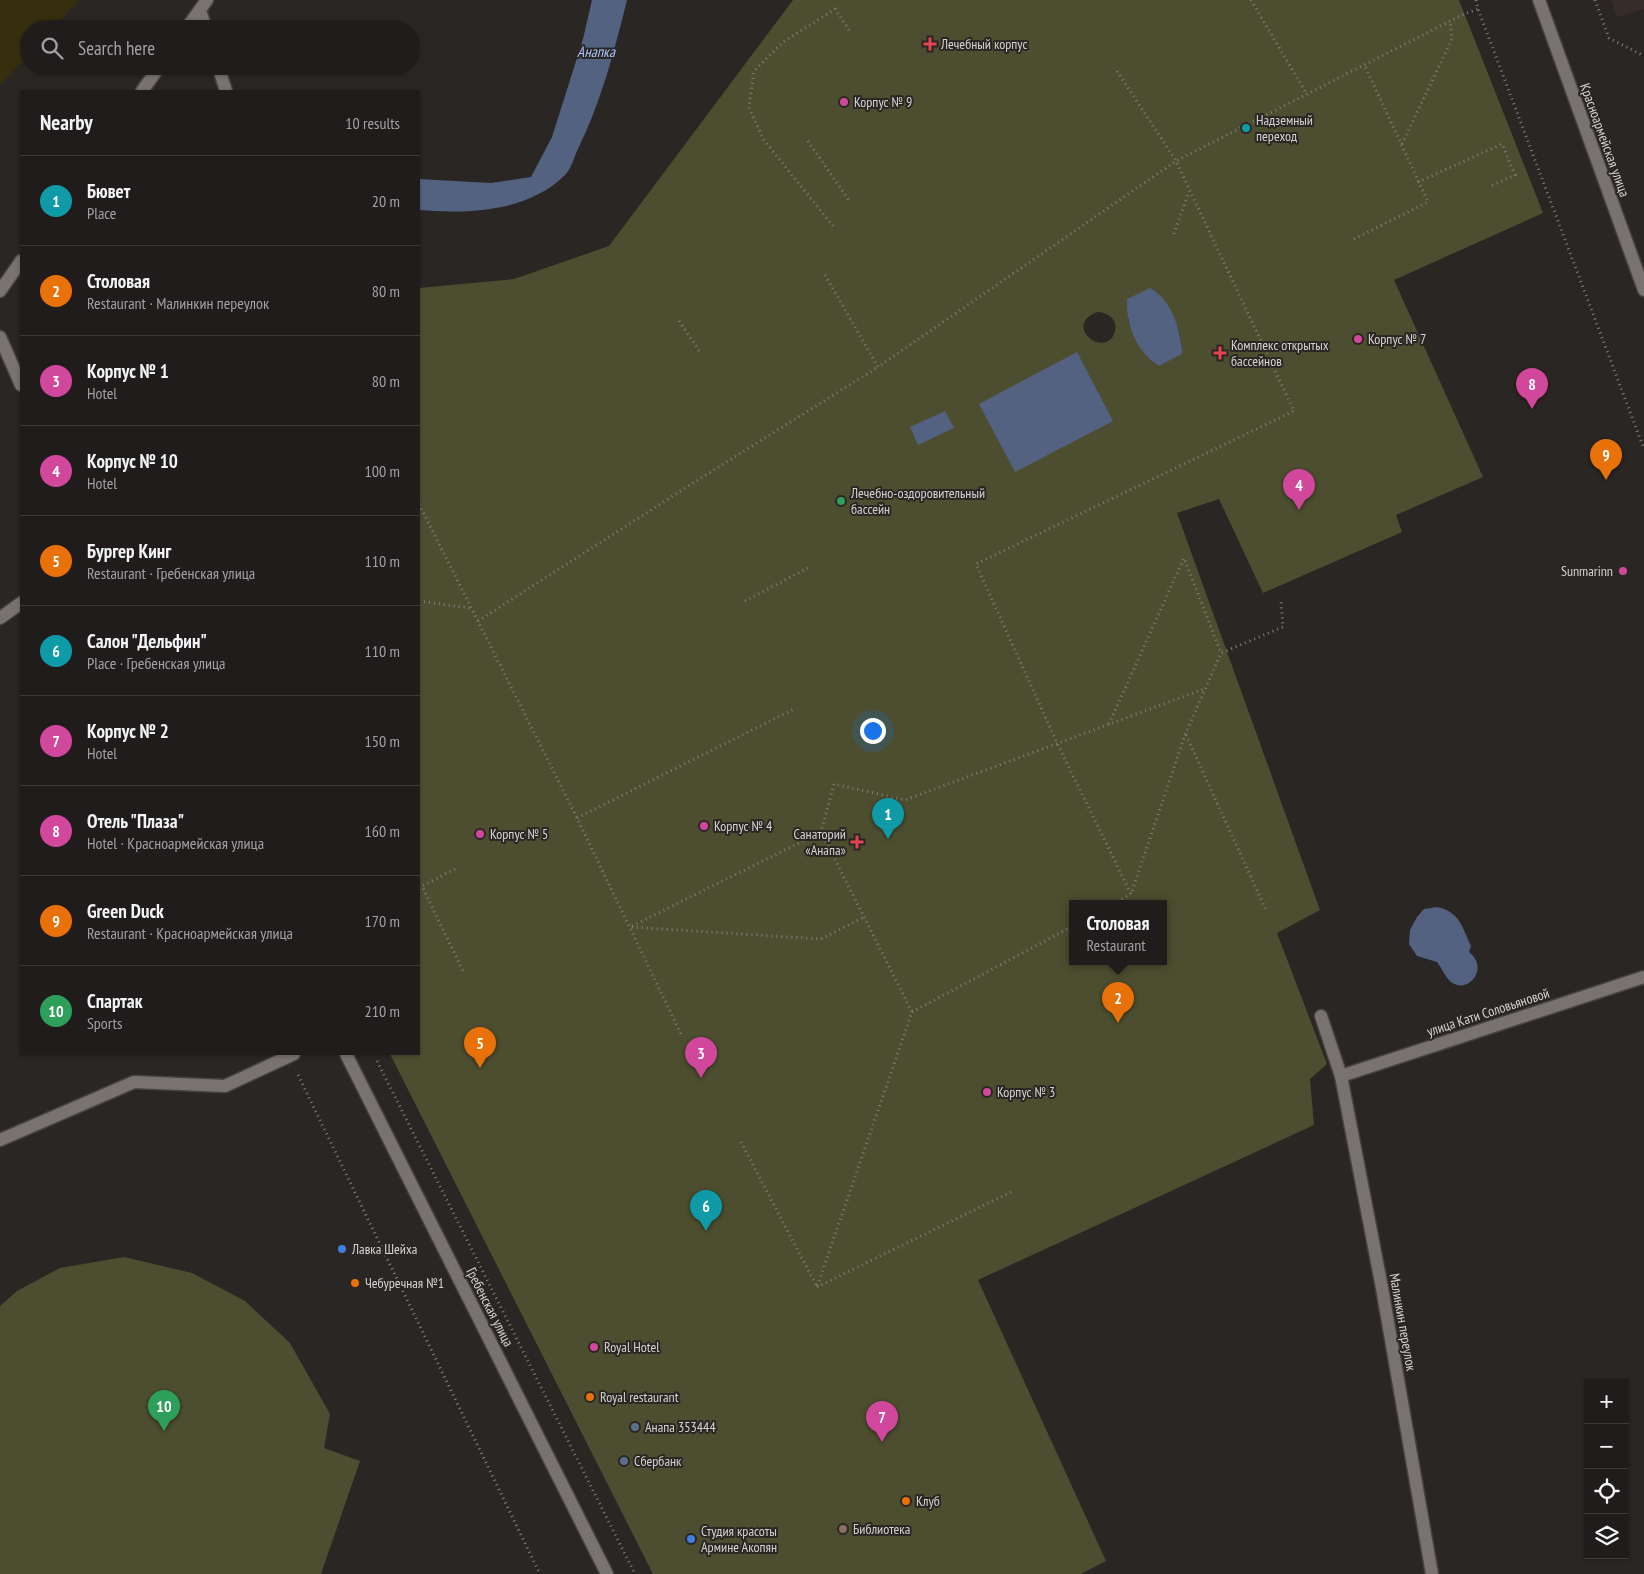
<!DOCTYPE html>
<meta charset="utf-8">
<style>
:root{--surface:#201c1b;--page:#2d2928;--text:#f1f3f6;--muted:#a2a1a3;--line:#3d3a3a;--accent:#f49aa6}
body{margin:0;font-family:"PT Sans Narrow",sans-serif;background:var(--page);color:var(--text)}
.controls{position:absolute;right:15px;bottom:15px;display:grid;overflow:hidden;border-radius:0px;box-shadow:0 1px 4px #0004}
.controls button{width:45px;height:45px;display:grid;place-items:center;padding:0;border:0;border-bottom:1px solid var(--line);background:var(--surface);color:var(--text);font:25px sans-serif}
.you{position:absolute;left:872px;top:730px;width:18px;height:18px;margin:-12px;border:4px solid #fff;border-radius:50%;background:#1a73e8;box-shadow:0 0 0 8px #1a73e833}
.badge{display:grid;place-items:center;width:32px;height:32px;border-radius:50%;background:var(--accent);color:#fff;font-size:16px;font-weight:700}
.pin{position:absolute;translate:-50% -41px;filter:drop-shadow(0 1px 2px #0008)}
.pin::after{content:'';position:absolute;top:26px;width:18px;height:15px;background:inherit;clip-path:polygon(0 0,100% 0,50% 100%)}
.popup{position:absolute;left:1069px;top:900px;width:98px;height:65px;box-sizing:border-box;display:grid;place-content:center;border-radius:0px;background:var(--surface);filter:drop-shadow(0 1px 4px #0005);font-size:16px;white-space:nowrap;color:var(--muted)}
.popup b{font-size:19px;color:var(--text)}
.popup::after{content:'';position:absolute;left:50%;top:100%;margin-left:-10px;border:10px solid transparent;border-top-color:var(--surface)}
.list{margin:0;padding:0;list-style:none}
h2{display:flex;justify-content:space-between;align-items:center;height:65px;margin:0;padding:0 20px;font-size:21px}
h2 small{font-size:16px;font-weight:400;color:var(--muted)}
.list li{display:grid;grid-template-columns:32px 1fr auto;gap:15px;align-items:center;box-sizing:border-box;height:90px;padding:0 20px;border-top:1px solid var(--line)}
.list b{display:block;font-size:19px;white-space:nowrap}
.list p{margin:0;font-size:16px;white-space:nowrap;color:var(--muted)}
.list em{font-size:16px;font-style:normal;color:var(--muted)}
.icon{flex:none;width:28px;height:28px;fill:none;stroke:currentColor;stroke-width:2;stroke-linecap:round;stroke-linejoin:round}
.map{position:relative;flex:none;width:1644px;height:1574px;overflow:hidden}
.search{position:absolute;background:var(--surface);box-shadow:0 1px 4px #0004;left:20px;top:20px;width:400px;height:55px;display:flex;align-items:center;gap:12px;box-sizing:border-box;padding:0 18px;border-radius:28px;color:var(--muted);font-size:19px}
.panel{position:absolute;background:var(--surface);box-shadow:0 1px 4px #0004;left:20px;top:90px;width:400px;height:965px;border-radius:0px}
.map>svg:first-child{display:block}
.built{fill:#372d28}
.green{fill:#4c4e2f;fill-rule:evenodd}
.sand{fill:#362e0d}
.water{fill:#526280}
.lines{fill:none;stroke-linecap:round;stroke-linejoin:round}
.service-casing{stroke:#454240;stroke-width:15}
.pedestrian-casing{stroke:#454240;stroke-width:15}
.minor-casing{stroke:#454240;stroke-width:15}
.tertiary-casing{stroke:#454240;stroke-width:15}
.path{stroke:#817e7c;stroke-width:3;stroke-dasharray:1 4;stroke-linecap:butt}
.service{stroke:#787371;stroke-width:12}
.pedestrian{stroke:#787371;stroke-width:12}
.minor{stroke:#787371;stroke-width:12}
.tertiary{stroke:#787371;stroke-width:12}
.health-dot{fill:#e0444e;stroke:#2a2624;stroke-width:2}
.hotel-dot{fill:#d1479c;stroke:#2a2624;stroke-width:2}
.culture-dot{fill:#0f9aa8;stroke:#2a2624;stroke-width:2}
.leisure-dot{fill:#2e9e5b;stroke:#2a2624;stroke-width:2}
.shop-dot{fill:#3f7fe0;stroke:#2a2624;stroke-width:2}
.food-dot{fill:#e8710a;stroke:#2a2624;stroke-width:2}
.service-dot{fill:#5c6f8a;stroke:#2a2624;stroke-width:2}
.education-dot{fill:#8d6e63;stroke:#2a2624;stroke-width:2}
.labels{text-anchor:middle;stroke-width:4;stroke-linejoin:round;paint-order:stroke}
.poi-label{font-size:14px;fill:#d5d3d1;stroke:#2a2624;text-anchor:start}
.street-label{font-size:14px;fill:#d5d3d1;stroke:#2a2624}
.water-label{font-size:15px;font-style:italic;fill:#aac6fc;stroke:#2a2624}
</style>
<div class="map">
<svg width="1644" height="1574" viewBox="0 0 1644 1574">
<rect width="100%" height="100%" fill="#2a2624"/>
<polygon class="built" points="1611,0 1644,0 1644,9 1617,17"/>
<g class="green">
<path d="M793 0H1459L1543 213 1394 280 1483 477 1396 515 1402 532 1263 593 1219 499 1177 513 1320 910 1277 933 1327 1064 1310 1079 1314 1125 978 1280 1106 1561 1081 1574H653L390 1054H419V288L514 279 609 246ZM1168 306C1177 321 1182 336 1182 353L1159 366C1142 355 1133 338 1128 319ZM1097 312C1107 312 1118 319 1115 331 1107 361 1061 326 1097 312ZM1073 904H1163V962H1073Z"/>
<polygon points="124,1257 192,1273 245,1301 290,1343 330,1414 324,1448 360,1461 321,1574 0,1574 0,1306 17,1291 60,1268"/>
</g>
<polygon class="sand" points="0,0 79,0 52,29 29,29 29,54 0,85"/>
<g class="water">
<path d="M592 0H627C614 52 601 103 577 151 574 158 571 169 565 175 528 212 468 214 419 210V179L491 183 531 177 552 137 583 39Z"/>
<path d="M1150 288C1172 301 1179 326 1182 349V354L1159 366C1136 352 1126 325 1127 299Z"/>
<polygon points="1077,352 1113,421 1015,472 979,404"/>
<polygon points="945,411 954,428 918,445 910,427"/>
<path d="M1437 907C1460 912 1462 927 1471 946L1469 952C1490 968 1468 995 1451 982 1445 977 1442 968 1437 962L1417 956 1409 944 1410 930 1417 917 1424 909Z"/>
</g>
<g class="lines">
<g class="service-casing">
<g id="service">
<polyline points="200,10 206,29"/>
<polyline points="218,66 226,91"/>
<polyline points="1321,1016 1341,1076"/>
<polyline points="0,1140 134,1082 225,1086 294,1054"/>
</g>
</g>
<g class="pedestrian-casing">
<g id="pedestrian">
<polyline points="186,29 207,0"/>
<polyline points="142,91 160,66"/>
<polyline points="0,291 21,261"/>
<polyline points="0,337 21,385"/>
<polyline points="0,618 21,603"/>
</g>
</g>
<g class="minor-casing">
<g id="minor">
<polyline points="346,1054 607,1574"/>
<polyline points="1432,1574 1382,1288 1341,1076 1644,977"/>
</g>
</g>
<g class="tertiary-casing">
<polyline id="tertiary" points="1539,0 1644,290"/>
</g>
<g class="path">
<polyline points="1251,0 1306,93"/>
<polyline points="1476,0 1478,9 1644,449"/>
<polyline points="1595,0 1609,38 1644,56"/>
<polyline points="1117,71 1176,161 1294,411 976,564 1057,743 1131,894 1185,735 1221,653 1283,627 1281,601"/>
<polyline points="808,141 850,202"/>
<polyline points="1402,144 1452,39 1450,21"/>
<polyline points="1418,182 1502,144 1515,175 1491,186"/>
<polyline points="833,226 763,139 749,107 754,71 783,42 835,9 851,33"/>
<polyline points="1174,234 1189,191"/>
<polyline points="1354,239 1428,202 1364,64"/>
<polyline points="825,275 878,367 1176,161 1464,14 1478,9"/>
<polyline points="679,321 700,352"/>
<polyline points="419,504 577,818 681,1034"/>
<polyline points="419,601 470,608"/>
<polyline points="745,601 808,568"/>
<polyline points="478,621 690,485 878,367"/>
<polyline points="1109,724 1184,558 1221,653"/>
<polyline points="1186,735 1266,910"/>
<polyline points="577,818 796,708"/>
<polyline points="821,832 630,927 821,939 864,917"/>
<polyline points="455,869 422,886 463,971"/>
<polyline points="1113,904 1131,894"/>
<polyline points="912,1012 1073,926"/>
<polyline points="377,1061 635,1574"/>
<polyline points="298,1075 540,1574"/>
<polyline points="741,1142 817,1287 912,1012 821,832 834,784 905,800 1204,689"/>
<polyline points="817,1287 1011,1192"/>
</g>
<use href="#service" class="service"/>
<use href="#pedestrian" class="pedestrian"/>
<use href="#minor" class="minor"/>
<use href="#tertiary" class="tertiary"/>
</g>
<g class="health-dot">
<path d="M927.5 36.5h5v5h5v5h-5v5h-5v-5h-5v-5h5z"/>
<path d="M1217.5 345.5h5v5h5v5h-5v5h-5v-5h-5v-5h5z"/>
<path d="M854.5 834.5h5v5h5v5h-5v5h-5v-5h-5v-5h5z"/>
</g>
<g class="hotel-dot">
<circle cx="844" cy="102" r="5"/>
<circle cx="1358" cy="339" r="5"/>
<circle cx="1623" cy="571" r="5"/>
<circle cx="704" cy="826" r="5"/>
<circle cx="480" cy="834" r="5"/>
<circle cx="987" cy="1092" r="5"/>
<circle cx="594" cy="1347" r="5"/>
</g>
<circle class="culture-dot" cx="1246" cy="128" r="5"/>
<circle class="leisure-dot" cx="841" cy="501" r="5"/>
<g class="shop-dot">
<circle cx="342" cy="1249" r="5"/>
<circle cx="691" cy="1539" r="5"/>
</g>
<g class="food-dot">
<circle cx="355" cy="1283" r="5"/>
<circle cx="590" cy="1397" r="5"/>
<circle cx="906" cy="1501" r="5"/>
</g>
<g class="service-dot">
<circle cx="635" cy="1427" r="5"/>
<circle cx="624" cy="1461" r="5"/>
</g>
<circle class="education-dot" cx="843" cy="1529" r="5"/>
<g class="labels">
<g class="poi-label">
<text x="941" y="49">Лечебный корпус</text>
<text x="854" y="107">Корпус № 9</text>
<text x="1256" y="125">Надземный<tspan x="1256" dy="16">переход</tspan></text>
<text x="1368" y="344">Корпус № 7</text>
<text x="1231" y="350">Комплекс открытых<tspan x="1231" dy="16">бассейнов</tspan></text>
<text x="851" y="498">Лечебно-оздоровительный<tspan x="851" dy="16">бассейн</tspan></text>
<text x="1613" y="576" text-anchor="end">Sunmarinn</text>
<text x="714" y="831">Корпус № 4</text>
<text x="490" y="839">Корпус № 5</text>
<text x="846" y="839" text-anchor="end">Санаторий<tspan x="846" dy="16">«Анапа»</tspan></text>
<text x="997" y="1097">Корпус № 3</text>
<text x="352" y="1254">Лавка Шейха</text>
<text x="365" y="1288">Чебуречная №1</text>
<text x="604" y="1352">Royal Hotel</text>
<text x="600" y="1402">Royal restaurant</text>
<text x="645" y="1432">Анапа 353444</text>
<text x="634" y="1466">Сбербанк</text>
<text x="916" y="1506">Клуб</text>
<text x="853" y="1534">Библиотека</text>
<text x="701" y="1536">Студия красоты<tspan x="701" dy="16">Армине Акопян</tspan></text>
</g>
<g class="street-label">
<text transform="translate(1605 140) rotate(70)" y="5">Красноармейская улица</text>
<text transform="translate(1488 1012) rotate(-18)" y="5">улица Кати Соловьяновой</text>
<text transform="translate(490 1307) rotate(63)" y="5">Гребенская улица</text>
<text transform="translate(1403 1322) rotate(80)" y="5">Малинкин переулок</text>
</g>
<g class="water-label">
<text x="596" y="57">Анапка</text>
</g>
</g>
</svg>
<div class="controls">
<button>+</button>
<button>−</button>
<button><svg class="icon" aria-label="locate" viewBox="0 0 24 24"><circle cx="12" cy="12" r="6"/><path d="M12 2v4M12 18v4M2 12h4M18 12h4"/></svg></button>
<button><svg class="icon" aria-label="layers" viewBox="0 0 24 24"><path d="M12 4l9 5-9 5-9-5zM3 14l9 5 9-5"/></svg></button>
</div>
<div class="you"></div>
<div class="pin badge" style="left:888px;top:839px;background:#0f9aa8">1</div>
<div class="pin badge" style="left:1118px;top:1023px;background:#e8710a">2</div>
<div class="popup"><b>Столовая</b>Restaurant</div>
<div class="pin badge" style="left:701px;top:1078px;background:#d1479c">3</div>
<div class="pin badge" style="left:1299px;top:510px;background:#d1479c">4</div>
<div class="pin badge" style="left:480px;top:1068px;background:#e8710a">5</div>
<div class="pin badge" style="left:706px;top:1231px;background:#0f9aa8">6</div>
<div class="pin badge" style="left:882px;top:1442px;background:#d1479c">7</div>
<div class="pin badge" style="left:1532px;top:409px;background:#d1479c">8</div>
<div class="pin badge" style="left:1606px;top:480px;background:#e8710a">9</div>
<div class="pin badge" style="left:164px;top:1431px;background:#2e9e5b">10</div>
<div class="search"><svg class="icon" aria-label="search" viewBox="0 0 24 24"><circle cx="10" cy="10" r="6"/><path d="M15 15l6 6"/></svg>Search here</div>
<section class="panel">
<h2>Nearby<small>10 results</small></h2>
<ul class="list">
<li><span class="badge" style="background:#0f9aa8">1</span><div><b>Бювет</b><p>Place</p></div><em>20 m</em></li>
<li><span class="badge" style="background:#e8710a">2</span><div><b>Столовая</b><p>Restaurant · Малинкин переулок</p></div><em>80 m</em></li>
<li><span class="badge" style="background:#d1479c">3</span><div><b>Корпус № 1</b><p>Hotel</p></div><em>80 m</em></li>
<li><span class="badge" style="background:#d1479c">4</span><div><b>Корпус № 10</b><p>Hotel</p></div><em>100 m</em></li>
<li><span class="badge" style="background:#e8710a">5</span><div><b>Бургер Кинг</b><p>Restaurant · Гребенская улица</p></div><em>110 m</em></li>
<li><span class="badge" style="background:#0f9aa8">6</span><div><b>Салон &quot;Дельфин&quot;</b><p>Place · Гребенская улица</p></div><em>110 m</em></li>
<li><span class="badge" style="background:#d1479c">7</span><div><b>Корпус № 2</b><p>Hotel</p></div><em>150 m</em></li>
<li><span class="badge" style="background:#d1479c">8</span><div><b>Отель &quot;Плаза&quot;</b><p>Hotel · Красноармейская улица</p></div><em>160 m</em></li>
<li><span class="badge" style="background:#e8710a">9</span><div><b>Green Duck</b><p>Restaurant · Красноармейская улица</p></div><em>170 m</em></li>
<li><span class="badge" style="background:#2e9e5b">10</span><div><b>Спартак</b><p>Sports</p></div><em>210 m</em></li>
</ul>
</section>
</div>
